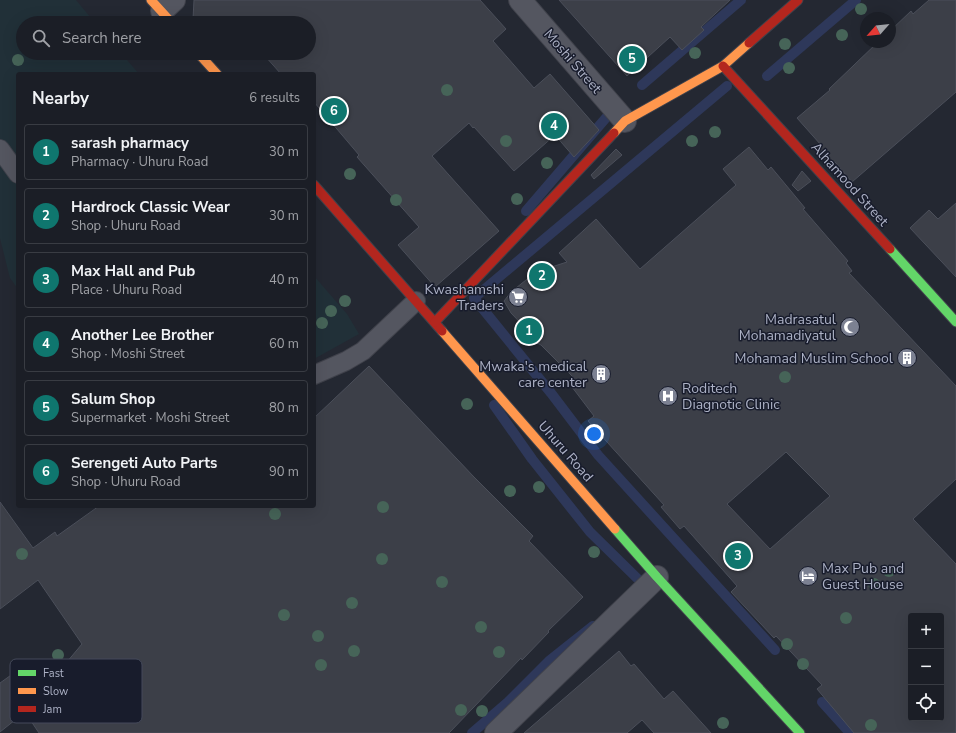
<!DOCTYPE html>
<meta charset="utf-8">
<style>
:root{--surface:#1b1e26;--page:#282b32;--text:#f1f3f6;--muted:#a0a2a7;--line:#393c43;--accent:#0f766e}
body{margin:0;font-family:"Nunito Sans",sans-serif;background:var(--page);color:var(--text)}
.controls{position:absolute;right:12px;bottom:12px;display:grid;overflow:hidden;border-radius:4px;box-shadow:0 4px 16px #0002}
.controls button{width:36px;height:36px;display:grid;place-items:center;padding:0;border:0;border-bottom:1px solid var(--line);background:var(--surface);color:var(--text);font:20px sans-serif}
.compass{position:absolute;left:860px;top:12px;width:36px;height:36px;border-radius:50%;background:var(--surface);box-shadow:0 4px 16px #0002;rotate:243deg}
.you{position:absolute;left:594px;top:434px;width:14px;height:14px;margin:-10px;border:3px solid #fff;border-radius:50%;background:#1a73e8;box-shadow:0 0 0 6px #1a73e833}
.badge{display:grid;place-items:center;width:26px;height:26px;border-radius:50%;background:var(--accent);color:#fff;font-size:13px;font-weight:700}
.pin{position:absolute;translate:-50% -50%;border:2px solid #fff;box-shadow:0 1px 4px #0006}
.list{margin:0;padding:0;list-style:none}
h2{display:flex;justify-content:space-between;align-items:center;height:52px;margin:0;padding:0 16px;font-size:17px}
h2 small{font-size:13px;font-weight:400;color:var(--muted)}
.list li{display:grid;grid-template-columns:26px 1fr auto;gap:12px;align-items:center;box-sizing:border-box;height:56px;margin:0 8px 8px;padding:0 8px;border:1px solid var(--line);border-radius:4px}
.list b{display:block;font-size:15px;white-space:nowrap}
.list p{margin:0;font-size:13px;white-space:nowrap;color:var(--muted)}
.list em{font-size:13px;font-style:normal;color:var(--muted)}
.icon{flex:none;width:22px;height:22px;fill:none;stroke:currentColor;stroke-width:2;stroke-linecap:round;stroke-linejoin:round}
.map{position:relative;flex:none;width:956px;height:733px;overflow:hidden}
.search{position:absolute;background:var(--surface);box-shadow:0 4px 16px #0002;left:16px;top:16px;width:300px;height:44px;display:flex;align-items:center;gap:10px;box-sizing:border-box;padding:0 14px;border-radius:22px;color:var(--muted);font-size:15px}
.panel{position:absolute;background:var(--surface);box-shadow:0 4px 16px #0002;left:16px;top:72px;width:300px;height:436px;border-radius:4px}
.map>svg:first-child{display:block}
.green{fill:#213038}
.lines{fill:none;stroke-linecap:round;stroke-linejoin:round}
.stream{stroke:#2e385a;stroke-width:10}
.building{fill:#3c3f48;stroke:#4b4f5a;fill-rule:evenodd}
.lane-casing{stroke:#40424b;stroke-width:20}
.street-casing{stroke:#40424b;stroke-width:24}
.fast-casing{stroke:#40424b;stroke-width:11}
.slow-casing{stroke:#40424b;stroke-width:11}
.jam-casing{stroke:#40424b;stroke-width:11}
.lane{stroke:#545660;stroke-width:18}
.street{stroke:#545660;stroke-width:22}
.fast{stroke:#63d668;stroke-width:9}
.slow{stroke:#ff974d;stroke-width:9}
.jam{stroke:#b3261e;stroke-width:9}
.tree{fill:#466458}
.labels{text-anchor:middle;stroke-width:3;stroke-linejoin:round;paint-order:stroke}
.street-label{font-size:14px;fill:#acb1c5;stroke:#181c2c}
.poi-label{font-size:14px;fill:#acb1c5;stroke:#181c2c;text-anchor:end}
.key{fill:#181c2c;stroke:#44495a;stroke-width:1}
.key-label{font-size:11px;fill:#acb1c5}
</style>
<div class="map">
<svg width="956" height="733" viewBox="0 0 956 733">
<rect width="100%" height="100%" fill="#242832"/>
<g class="green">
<polygon points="0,0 76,0 95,23 23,23 23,53 121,53 139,74 18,74 18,289 10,278 0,238"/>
<polygon points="314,276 347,314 359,334 314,359"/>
</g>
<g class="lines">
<g class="stream">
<polyline points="767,76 856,0"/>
<polyline points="642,85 741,0"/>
<polyline points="727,86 474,298 551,393 598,455 775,650"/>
<polyline points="526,211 611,112"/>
<polyline points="494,405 532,459 590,532 644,585 640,588"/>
<polyline points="822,702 850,733"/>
<polyline points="472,733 508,702 549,661 593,626"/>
</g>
</g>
<g class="building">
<polygon points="194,0 480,0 506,29 493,41 534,88 550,74 599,130 574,157 555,135 514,171 474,127 473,128 469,123 432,156 499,231 435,287 398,245 419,227 357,157 359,155 314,102 314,74 281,74 265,56 269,53 309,53 309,23 241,23 193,19"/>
<polygon points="559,0 730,0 701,27 704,30 682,50 670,37 627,76"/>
<polygon points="929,0 956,0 956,92 852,182 835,162 830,165 817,151 821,145 797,118 830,90 829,89 878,42 890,42 890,31 911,11 913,14"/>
<path d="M749 147 768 170 771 167 805 208 803 209 848 261 846 263 852 271 849 273 956 386V479L913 519 956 564V733H854L817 689 822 685 776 636 774 638 731 592 737 586 684 526 680 529 661 507 664 505 588 421 594 416 572 387 578 382 541 345 535 342 532 335 511 313 504 301 511 292 536 272 567 262 559 253 596 219 640 269 736 185 723 169ZM786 452 830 496 770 549 727 504ZM911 616H941V718H911Z"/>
<polygon points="616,149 622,155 594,179 591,175"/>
<polygon points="802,171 811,181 798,191 792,185"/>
<polygon points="956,203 956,277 910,228 929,210 938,219"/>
<polygon points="369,366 474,477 533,536 529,541 583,597 548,631 549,632 522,660 521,658 449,733 39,733 25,712 0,732 0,683 28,663 46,687 82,644 38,580 0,609 0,502 33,548 55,532 57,536 99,506 314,506 314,418"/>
<polygon points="619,651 631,666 634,664 664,699 673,691 711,733 654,733 642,720 627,733 524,733"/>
</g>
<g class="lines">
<g class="lane-casing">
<g id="lane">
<polyline points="0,149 18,174"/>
<polyline points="314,375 346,361 363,351 416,301"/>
</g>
</g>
<g class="street-casing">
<g id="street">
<polyline points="520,0 625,121"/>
<polyline points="162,11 174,0"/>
<polyline points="496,733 657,577"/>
</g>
</g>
<g class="fast-casing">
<g id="fast">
<polyline points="890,249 956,322"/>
<polyline points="615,529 657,577 800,733"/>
</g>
</g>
<g class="slow-casing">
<g id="slow">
<polyline points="151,0 172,23"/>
<polyline points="198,53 217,74"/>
<polyline points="614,133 625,121 723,66 749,43"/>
<polyline points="442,331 615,529"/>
</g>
</g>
<g class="jam-casing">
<g id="jam">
<polyline points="749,43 798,0"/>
<polyline points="723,66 890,249"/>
<polyline points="314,185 442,331"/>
<polyline points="435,322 614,133"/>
</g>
</g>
<use href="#lane" class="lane"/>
<use href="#street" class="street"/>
<use href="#fast" class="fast"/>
<use href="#slow" class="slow"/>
<use href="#jam" class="jam"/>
</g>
<g class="tree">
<circle cx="861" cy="9" r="6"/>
<circle cx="842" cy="35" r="6"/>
<circle cx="785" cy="44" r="6"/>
<circle cx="695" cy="53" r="6"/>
<circle cx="18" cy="60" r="6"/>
<circle cx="789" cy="68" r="6"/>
<circle cx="447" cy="90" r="6"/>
<circle cx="715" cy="132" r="6"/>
<circle cx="506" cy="141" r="6"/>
<circle cx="692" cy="141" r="6"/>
<circle cx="547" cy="163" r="6"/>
<circle cx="350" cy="174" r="6"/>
<circle cx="517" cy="199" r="6"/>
<circle cx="396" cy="200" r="6"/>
<circle cx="345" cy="301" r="6"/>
<circle cx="331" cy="311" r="6"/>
<circle cx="322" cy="323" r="6"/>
<circle cx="785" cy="377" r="6"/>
<circle cx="467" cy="404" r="6"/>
<circle cx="539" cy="487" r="6"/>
<circle cx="510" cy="491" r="6"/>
<circle cx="383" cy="507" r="6"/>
<circle cx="275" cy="514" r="6"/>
<circle cx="594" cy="552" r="6"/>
<circle cx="22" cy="554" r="6"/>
<circle cx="382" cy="559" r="6"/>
<circle cx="889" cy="571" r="6"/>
<circle cx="442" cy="582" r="6"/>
<circle cx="874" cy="584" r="6"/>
<circle cx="352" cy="603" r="6"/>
<circle cx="284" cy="615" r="6"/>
<circle cx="846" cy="618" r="6"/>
<circle cx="481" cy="627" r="6"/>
<circle cx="318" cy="636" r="6"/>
<circle cx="787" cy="644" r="6"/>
<circle cx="354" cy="651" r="6"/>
<circle cx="499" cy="652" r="6"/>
<circle cx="58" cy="655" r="6"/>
<circle cx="803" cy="664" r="6"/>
<circle cx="321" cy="665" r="6"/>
<circle cx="461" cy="710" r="6"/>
<circle cx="482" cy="711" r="6"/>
<circle cx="723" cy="723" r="6"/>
<circle cx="871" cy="725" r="6"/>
</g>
<defs>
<g id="supermarket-disc" transform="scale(1)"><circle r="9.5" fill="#7c8192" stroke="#181c2c"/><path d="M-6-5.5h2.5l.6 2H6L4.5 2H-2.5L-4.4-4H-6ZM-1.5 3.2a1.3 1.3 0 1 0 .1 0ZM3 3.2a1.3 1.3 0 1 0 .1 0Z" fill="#fff"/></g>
<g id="mosque-disc" transform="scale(1)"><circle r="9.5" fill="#7c8192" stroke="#181c2c"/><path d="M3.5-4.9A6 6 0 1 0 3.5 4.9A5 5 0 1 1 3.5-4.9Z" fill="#fff"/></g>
<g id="building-disc" transform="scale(1)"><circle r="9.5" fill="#7c8192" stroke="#181c2c"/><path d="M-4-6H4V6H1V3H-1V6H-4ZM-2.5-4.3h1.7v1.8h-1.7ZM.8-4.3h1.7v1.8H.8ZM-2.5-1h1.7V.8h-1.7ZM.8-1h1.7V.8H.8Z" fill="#fff"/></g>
<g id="hospital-disc" transform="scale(1)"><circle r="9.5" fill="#7c8192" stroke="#181c2c"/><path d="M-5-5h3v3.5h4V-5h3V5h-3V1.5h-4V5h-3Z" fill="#fff"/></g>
<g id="hotel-disc" transform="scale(1)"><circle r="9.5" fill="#7c8192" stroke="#181c2c"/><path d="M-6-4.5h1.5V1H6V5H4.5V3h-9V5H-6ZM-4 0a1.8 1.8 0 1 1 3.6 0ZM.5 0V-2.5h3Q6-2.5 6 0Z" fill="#fff"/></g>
</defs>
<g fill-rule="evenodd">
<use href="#supermarket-disc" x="518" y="297"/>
<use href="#mosque-disc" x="850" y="327"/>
<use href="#building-disc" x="907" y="358"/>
<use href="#building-disc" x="601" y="374"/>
<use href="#hospital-disc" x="668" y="396"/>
<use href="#hotel-disc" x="808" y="576"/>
</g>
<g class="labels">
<g class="street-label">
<text transform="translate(573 61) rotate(49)" y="5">Moshi Street</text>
<text transform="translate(850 184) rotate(48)" y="5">Alhamood Street</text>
<text transform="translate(566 451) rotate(49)" y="5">Uhuru Road</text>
</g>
<g class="poi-label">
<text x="504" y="294">Kwashamshi<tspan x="504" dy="16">Traders</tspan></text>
<text x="836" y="324">Madrasatul<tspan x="836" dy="16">Mohamadiyatul</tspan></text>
<text x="893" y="363">Mohamad Muslim School</text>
<text x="587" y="371">Mwaka's medical<tspan x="587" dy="16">care center</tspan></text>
<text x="682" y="393" text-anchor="start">Roditech<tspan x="682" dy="16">Diagnotic Clinic</tspan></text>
<text x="822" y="573" text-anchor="start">Max Pub and<tspan x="822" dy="16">Guest House</tspan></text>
</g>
</g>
<rect x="10" y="659" width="132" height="64" rx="6" class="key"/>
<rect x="18" y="670" width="18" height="6" fill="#63d668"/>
<rect x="18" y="688" width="18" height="6" fill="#ff974d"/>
<rect x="18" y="706" width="18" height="6" fill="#b3261e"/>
<g class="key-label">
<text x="43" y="677">Fast</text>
<text x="43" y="695">Slow</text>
<text x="43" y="713">Jam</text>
</g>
</svg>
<div class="controls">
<button>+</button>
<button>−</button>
<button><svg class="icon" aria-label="locate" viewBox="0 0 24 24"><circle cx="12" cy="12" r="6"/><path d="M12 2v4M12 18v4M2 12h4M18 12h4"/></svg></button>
</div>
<svg class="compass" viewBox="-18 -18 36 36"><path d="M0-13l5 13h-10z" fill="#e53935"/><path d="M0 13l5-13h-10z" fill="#a0a2a7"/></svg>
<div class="you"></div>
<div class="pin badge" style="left:529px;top:331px">1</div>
<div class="pin badge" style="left:542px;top:276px">2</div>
<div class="pin badge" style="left:738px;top:556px">3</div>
<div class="pin badge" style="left:554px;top:126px">4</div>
<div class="pin badge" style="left:632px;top:59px">5</div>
<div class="pin badge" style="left:334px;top:111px">6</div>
<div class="search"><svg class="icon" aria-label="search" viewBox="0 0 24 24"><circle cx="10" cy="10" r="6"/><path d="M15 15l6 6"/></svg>Search here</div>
<section class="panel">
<h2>Nearby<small>6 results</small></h2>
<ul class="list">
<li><span class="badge">1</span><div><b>sarash pharmacy</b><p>Pharmacy · Uhuru Road</p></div><em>30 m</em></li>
<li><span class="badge">2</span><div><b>Hardrock Classic Wear</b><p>Shop · Uhuru Road</p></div><em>30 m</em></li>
<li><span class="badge">3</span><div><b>Max Hall and Pub</b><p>Place · Uhuru Road</p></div><em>40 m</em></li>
<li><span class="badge">4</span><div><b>Another Lee Brother</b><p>Shop · Moshi Street</p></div><em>60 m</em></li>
<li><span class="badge">5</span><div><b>Salum Shop</b><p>Supermarket · Moshi Street</p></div><em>80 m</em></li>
<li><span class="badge">6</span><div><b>Serengeti Auto Parts</b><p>Shop · Uhuru Road</p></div><em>90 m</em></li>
</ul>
</section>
</div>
